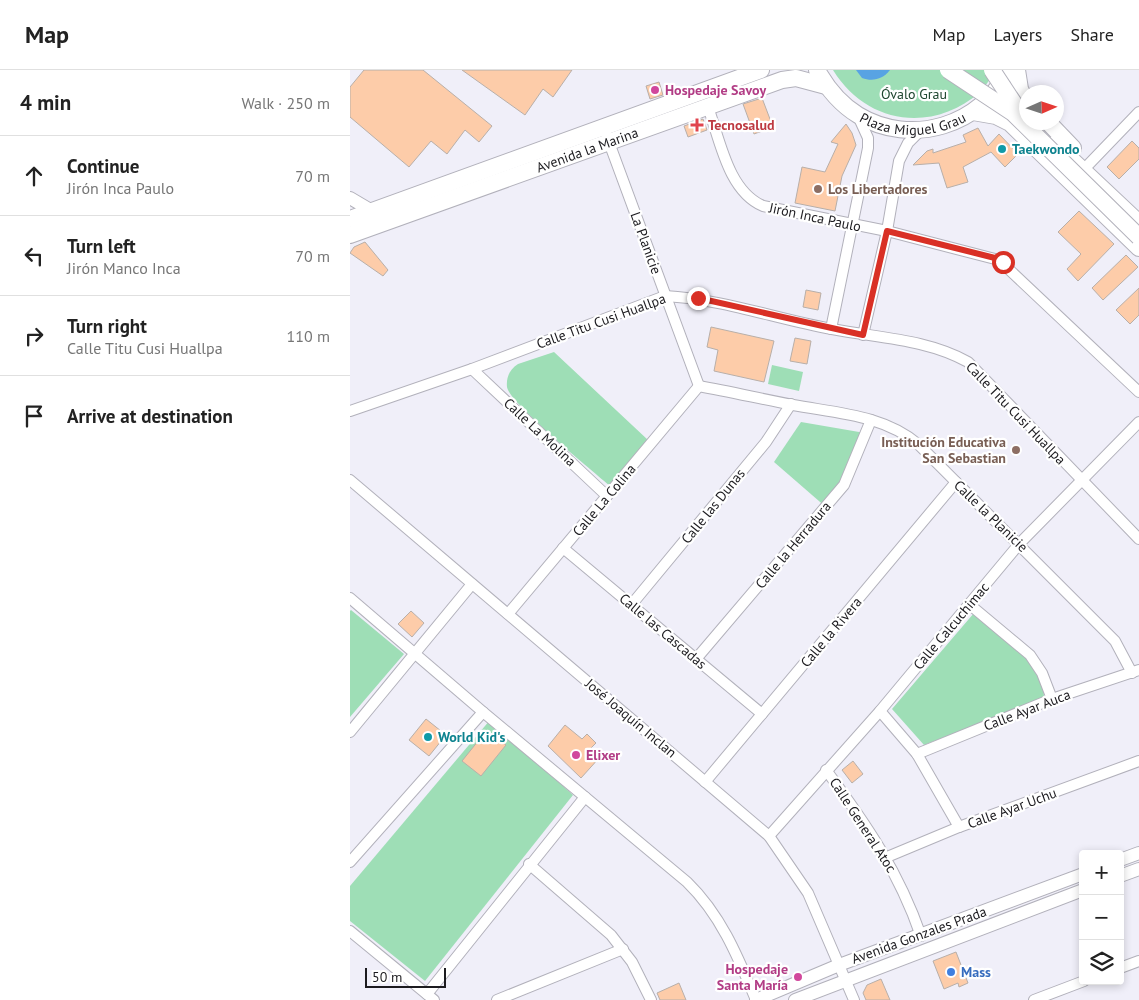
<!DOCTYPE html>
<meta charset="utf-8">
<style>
:root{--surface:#fff;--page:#f6f6f6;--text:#222;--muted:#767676;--line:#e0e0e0}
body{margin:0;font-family:"PT Sans",sans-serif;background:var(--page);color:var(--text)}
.controls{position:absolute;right:15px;bottom:15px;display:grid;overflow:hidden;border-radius:5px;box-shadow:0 2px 8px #0003}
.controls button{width:45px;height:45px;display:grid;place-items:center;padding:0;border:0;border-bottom:1px solid var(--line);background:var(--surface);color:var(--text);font:25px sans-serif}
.compass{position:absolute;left:669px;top:15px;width:45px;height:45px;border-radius:50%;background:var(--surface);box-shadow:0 2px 8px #0003;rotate:87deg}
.scale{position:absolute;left:15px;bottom:12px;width:81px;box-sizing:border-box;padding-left:5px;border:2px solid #1c1b1f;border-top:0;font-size:14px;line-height:18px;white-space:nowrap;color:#1c1b1f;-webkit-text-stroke:4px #fff;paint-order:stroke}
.stop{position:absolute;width:15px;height:15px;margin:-11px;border:4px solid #d93025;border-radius:50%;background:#fff}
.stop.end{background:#d93025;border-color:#fff;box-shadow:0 1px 5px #0008}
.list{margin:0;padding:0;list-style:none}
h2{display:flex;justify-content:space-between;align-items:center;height:65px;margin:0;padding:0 20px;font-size:21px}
h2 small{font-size:16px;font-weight:400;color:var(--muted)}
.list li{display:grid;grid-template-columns:32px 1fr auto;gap:15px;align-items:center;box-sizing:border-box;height:80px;padding:0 20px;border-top:1px solid var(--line)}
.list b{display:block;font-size:19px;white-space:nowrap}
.list p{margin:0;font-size:16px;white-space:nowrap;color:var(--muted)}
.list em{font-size:16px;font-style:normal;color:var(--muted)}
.icon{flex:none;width:28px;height:28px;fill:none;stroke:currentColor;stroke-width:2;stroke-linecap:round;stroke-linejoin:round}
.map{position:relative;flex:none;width:789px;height:930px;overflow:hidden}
header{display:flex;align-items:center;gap:30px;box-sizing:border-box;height:70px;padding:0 25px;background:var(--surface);border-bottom:1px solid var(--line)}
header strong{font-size:24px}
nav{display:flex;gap:28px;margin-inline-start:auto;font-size:18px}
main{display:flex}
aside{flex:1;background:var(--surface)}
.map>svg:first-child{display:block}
.green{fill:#9edeb6}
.water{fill:#58a3e3}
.building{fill:#fdcca9;stroke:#b8afa9}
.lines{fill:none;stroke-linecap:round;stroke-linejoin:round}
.minor-casing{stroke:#b2b1bb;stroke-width:12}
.tertiary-casing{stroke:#b2b1bb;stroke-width:14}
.primary-casing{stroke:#b2b1bb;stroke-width:18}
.minor{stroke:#fff;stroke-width:10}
.tertiary{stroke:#fff;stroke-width:12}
.primary{stroke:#fff;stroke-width:16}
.primary-bridge-casing{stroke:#b2b1bb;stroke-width:18;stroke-linecap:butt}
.primary-bridge{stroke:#fff;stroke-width:16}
.route{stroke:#d93025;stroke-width:6}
.hotel-dot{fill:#d1479c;stroke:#fff;stroke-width:2}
.health-dot{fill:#e0444e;stroke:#fff;stroke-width:2}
.culture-dot{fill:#0f9aa8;stroke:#fff;stroke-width:2}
.education-dot{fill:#8d6e63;stroke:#fff;stroke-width:2}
.shop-dot{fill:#3f7fe0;stroke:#fff;stroke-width:2}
.labels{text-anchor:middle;stroke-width:4.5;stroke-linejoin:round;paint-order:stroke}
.hotel-label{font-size:14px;font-weight:bold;fill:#b23c85;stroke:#fff;text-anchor:start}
.park-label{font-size:14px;fill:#1e462f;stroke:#fff}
.street-label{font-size:14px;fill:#1c1b1f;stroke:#fff}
.health-label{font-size:14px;font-weight:bold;fill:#be3a42;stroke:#fff;text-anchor:start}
.culture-label{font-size:14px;font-weight:bold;fill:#0d838f;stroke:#fff;text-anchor:start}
.education-label{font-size:14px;font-weight:bold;fill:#785e54;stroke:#fff;text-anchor:start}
.shop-label{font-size:14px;font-weight:bold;fill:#366cbe;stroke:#fff;text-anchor:start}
</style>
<header>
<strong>Map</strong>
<nav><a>Map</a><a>Layers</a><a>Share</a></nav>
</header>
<main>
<aside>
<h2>4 min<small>Walk · 250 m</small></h2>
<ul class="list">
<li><svg class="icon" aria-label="ahead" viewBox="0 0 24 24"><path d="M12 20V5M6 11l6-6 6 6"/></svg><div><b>Continue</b><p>Jirón Inca Paulo</p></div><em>70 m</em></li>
<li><svg class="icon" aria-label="left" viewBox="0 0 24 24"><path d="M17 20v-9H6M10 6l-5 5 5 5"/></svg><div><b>Turn left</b><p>Jirón Manco Inca</p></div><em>70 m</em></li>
<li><svg class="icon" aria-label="right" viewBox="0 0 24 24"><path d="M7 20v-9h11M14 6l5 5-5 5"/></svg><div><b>Turn right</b><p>Calle Titu Cusi Huallpa</p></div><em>110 m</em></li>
<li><svg class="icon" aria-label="arrive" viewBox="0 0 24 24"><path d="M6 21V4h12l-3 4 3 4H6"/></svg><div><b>Arrive at destination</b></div></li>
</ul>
</aside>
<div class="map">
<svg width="789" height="930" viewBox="0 0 789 930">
<rect width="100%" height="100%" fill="#f0eff9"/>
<g class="green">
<path d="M483 0H646C641 7 636 16 630 22 582 64 516 54 483 0Z"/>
<path d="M204 282 298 370 260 416C243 401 159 333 157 317 156 307 160 299 168 294Z"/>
<polygon points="422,295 453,302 449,321 418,314"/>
<polygon points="451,352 515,363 507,394 477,438 424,392"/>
<polygon points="1,540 54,584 0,647 0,541"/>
<path d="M624 543C650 564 695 590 694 628L574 675 542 639Z"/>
<polygon points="140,650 223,725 75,911 0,851 0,816"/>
</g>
<path class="water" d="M506 0H540C533 9 523 12 512 8Z"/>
<g class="building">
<polygon points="14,0 73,0 142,56 129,72 115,60 97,84 81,71 59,97 0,47 0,17"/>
<polygon points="112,0 222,0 203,27 193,19 175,45"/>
<polygon points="309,12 313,25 300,29 296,16"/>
<polygon points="412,28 423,57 404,64 393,34"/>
<polygon points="353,49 357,60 338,67 334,56"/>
<polygon points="496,54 502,63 506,75 492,106 485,141 445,133 452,97 475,102 488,74 481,72"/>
<polygon points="628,58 638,76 649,64 668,84 655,97 641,82 613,97 618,112 597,118 589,93 563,95 577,81 583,79 583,83 616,72 613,65"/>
<polygon points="782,71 789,78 789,89 769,109 757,97"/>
<polygon points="729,141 764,174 728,211 717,199 731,184 708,162"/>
<polygon points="15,172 38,200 33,206 0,183 4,177"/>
<polygon points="776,185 788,197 753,230 742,218"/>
<polygon points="789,218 789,245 780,254 766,240"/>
<polygon points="456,220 471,223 468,240 453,237"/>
<polygon points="361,257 424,271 414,312 364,301 368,280 357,277"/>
<polygon points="445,268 461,271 457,294 440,291"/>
<polygon points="61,541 74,553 62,567 48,554"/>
<polygon points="76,649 96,665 79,686 59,670"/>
<polygon points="215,655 232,669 237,664 246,673 241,678 250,687 231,708 198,676"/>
<polygon points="137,660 156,675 131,706 112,691"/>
<polygon points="503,691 513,704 502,713 492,700"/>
<polygon points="606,882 618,913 609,917 608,913 594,919 583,891"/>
<polygon points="531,909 540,930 516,930 513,923 517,915"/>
<polygon points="329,913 336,930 310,930 307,923"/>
</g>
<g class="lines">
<g class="minor-casing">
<g id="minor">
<path d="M358 37C370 70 378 121 413 136L537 161 649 190 789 322"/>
<polyline points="257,67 349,316"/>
<polyline points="739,94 789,42"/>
<polyline points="481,259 518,78 518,68 508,46"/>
<polyline points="513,265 537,161 549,91 558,73 571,60"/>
<polyline points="122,299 257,426"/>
<path d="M349 316C381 322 412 329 443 335 486 343 535 345 569 375L765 571 782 603"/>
<path d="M0 341 122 299 315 226C373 229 426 249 482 259 528 268 577 269 618 292L789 469"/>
<polyline points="0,410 419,766 458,823 504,930"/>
<polyline points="213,478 412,644"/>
<path d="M0 528 133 642 337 812C371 845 388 887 406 930"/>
<polyline points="282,534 416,372 441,334"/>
<polyline points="619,534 680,585 692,603 702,629"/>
<polyline points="158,544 349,316"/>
<polyline points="346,589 494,415 521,350"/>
<polyline points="530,641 567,684 609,757"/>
<polyline points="0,662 122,514"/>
<polyline points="567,684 702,629 789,600"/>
<path d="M476 700C516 754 549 802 571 866"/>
<polyline points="355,712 606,412"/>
<polyline points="419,766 530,641 670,473 789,352"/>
<polyline points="537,787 609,757 789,691"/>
<polyline points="0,792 133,642"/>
<polyline points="179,794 261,865 282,892 301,930"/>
<polyline points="0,861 84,930"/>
<polyline points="770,898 789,891"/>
<polyline points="77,924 235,727"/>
<polyline points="147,930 273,879"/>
<polyline points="684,930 734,911"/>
</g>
</g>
<g class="tertiary-casing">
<g id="tertiary">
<polyline points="0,128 22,141"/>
<polyline points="770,790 789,783"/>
<polyline points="770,806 789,799"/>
<polyline points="406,930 489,895 733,804"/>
<polyline points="445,930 733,820"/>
</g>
</g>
<g class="primary-casing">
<g id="primary">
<path id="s1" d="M467 0C477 18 490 34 508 45 561 77 632 56 658 0"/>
<polyline points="667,0 670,19 676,31"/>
<polyline points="623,42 646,46 660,53 789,178"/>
<polyline points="698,52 723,78"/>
<polyline points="705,74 789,153"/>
<polyline points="0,149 411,0"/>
<path id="s2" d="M0 165 432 10 446 8 476 16"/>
</g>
</g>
<use href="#minor" class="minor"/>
<use href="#tertiary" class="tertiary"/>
<use href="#primary" class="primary"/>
<g class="primary-bridge-casing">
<g id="primary-bridge">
<polyline points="598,0 663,43 789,167"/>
<polyline points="642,0 667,38"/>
</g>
</g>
<use href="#primary-bridge" class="primary-bridge"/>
</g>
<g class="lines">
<polyline class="route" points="348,228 513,265 537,161 645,188 653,192"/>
</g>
<g class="hotel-dot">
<circle cx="305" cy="20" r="5"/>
<circle cx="226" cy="685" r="5"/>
<circle cx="448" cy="907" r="5"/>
</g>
<path class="health-dot" d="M344.5 47.5h5v5h5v5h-5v5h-5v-5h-5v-5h5z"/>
<g class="culture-dot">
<circle cx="652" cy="79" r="5"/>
<circle cx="78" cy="667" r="5"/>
</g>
<g class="education-dot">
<circle cx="468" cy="119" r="5"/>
<circle cx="666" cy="380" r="5"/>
</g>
<circle class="shop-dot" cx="601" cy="902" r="5"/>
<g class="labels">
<g class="hotel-label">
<text x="315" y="25">Hospedaje Savoy</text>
<text x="236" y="690">Elixer</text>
<text x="438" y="904" text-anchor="end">Hospedaje<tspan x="438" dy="16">Santa María</tspan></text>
</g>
<g class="park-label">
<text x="564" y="29">Óvalo Grau</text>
</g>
<g class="street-label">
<text dy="5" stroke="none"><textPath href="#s1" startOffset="119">Plaza Miguel Grau</textPath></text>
<text dy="5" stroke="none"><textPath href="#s2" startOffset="252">Avenida la Marina</textPath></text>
<text transform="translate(465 147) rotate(12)" y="5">Jirón Inca Paulo</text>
<text transform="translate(296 173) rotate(70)" y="5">La Planicie</text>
<text transform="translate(251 251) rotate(-20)" y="5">Calle Titu Cusi Huallpa</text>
<text transform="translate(666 343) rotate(46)" y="5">Calle Titu Cusi Huallpa</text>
<text transform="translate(190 362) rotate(43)" y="5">Calle La Molina</text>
<text transform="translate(254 430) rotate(-50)" y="5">Calle La Colina</text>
<text transform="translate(363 436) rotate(-51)" y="5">Calle las Dunas</text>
<text transform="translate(641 446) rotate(44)" y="5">Calle la Planicie</text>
<text transform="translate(443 475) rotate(-50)" y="5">Calle la Herradura</text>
<text transform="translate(601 556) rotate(-50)" y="5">Calle Calcuchimac</text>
<text transform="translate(313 561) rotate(40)" y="5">Calle las Cascadas</text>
<text transform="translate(481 562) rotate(-50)" y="5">Calle la Rivera</text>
<text transform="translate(677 640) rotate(-21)" y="5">Calle Ayar Auca</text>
<text transform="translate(281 648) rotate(40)" y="5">José Joaquín Inclan</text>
<text transform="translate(662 738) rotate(-20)" y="5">Calle Ayar Uchu</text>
<text transform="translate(513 755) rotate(57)" y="5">Calle General Atoc</text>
<text transform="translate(569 865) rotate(-20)" y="5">Avenida Gonzales Prada</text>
</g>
<g class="health-label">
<text x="358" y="60">Tecnosalud</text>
</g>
<g class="culture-label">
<text x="662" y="84">Taekwondo</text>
<text x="88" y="672">World Kid's</text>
</g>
<g class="education-label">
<text x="478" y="124">Los Libertadores</text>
<text x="656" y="377" text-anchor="end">Institución Educativa<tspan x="656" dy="16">San Sebastian</tspan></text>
</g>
<g class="shop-label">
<text x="611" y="907">Mass</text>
</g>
</g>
</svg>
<div class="controls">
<button>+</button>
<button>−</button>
<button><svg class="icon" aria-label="layers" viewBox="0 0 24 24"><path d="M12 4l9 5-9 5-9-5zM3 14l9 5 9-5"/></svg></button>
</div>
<svg class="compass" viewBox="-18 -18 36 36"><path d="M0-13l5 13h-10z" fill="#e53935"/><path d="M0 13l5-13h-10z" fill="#767676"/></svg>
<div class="scale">50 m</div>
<div class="stop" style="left:653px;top:192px"></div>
<div class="stop end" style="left:348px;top:228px"></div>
</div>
</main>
